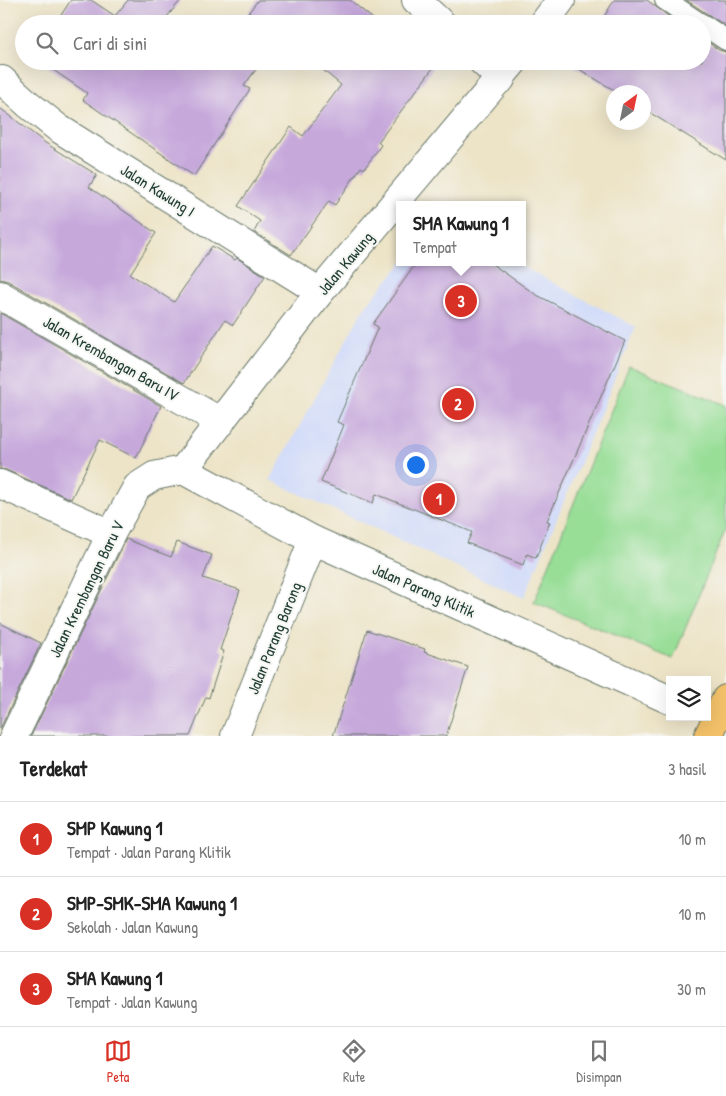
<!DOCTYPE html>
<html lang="id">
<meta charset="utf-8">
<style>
:root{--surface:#fff;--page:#f6f6f6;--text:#222;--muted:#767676;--line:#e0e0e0;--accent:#d93025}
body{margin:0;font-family:"Patrick Hand",sans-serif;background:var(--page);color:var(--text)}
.controls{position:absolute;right:15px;bottom:15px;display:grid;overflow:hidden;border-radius:0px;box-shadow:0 5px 20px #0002}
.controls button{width:45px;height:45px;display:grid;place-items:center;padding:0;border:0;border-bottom:1px solid var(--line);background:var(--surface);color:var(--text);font:25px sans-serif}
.compass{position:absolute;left:606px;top:85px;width:45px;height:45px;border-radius:50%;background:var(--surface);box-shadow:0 5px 20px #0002;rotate:33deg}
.you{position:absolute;left:415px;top:464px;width:18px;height:18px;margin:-12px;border:4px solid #fff;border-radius:50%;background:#1a73e8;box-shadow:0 0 0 8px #1a73e833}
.badge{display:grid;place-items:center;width:32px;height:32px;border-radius:50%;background:var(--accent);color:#fff;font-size:16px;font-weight:700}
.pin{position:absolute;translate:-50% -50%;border:2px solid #fff;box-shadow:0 1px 5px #0006}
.popup{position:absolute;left:396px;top:201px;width:130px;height:65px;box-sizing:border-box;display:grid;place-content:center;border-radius:0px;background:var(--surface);filter:drop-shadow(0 1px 4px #0005);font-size:16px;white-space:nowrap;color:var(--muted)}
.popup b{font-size:19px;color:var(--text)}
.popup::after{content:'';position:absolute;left:50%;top:100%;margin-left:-10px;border:10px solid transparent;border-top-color:var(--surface)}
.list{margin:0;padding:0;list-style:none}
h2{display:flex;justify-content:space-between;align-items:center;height:65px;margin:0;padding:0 20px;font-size:21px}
h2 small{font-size:16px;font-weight:400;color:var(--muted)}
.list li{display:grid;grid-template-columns:32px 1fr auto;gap:15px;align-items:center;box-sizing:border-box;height:75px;padding:0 20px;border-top:1px solid var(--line)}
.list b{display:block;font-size:19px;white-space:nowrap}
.list p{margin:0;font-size:16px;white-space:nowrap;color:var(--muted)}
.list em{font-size:16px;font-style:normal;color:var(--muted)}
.icon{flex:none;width:28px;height:28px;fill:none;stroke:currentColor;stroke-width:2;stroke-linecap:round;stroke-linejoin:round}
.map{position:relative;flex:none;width:726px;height:736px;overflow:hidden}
.search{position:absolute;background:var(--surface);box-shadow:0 5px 20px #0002;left:15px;right:15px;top:15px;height:55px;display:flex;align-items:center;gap:12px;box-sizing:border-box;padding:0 18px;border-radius:28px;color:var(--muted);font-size:19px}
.sheet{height:290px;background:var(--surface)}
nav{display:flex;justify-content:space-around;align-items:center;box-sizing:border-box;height:70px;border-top:1px solid var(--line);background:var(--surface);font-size:14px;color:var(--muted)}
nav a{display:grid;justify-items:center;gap:2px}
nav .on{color:var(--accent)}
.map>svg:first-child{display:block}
.built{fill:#d0daf9}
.green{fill:#98de97;stroke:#5c8e66}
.building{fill:#c6a8db}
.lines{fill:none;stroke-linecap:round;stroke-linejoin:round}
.service-casing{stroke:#677768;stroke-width:22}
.minor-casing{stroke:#677768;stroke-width:30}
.primary-casing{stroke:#677768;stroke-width:30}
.service{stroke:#fff;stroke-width:20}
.minor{stroke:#fff;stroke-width:28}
.primary{stroke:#f4c26a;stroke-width:28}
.labels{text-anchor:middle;stroke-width:4;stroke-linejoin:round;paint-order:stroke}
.street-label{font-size:16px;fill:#1f3d34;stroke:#f6f6f2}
</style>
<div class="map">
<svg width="726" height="736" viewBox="0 0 726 736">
<rect width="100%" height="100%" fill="#f6f6f2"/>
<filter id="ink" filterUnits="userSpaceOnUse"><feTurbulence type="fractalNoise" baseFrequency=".02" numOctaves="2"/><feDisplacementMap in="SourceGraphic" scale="10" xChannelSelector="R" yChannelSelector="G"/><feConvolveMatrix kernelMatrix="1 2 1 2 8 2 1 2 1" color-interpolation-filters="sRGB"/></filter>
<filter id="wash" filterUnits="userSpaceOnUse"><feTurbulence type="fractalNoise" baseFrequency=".0096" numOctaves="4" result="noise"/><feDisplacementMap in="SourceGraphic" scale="20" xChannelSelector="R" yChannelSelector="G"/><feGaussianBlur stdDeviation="1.12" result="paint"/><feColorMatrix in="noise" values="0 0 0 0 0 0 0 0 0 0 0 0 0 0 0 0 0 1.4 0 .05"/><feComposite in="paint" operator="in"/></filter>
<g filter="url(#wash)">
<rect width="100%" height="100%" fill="#ede4c8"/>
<polygon class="built" points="403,262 514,262 636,327 524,598 270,480 364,308"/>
<polygon class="green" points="629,366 726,405 726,528 673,659 534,602"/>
<g id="blocks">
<g class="building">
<polygon points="71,0 91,0 115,16 128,0 181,0 161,24 55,24"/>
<polygon points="258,0 350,0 379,24 240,24"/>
<polygon points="614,0 647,0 679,24 600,24"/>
<polygon points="686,0 726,0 726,26"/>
<polygon points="702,38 719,50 726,52 726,160 644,109 644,92 617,92 574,66 577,61 702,61"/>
<polygon points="40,61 203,61 209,66 213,61 262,61 244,86 250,89 194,176 83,100 87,93"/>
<polygon points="312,61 425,61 433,68 378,142 381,145 364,169 361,167 335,205 329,201 291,255 254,232 260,221 238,206 291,127 303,136 341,85"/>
<polygon points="0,108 44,142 97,175 89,187 156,233 130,274 174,302 212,246 235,260 237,258 265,276 233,325 225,320 184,383 8,281 0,279"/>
<polygon points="417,262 489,262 535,294 625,341 547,521 550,522 536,558 527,554 523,565 467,543 472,532 376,494 373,503 321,482 344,425 337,422 378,327 373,324"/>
<polygon points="0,313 161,406 136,458 100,440 71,499 6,470 0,469"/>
<polygon points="126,539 171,557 177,542 212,555 203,578 240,590 220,650 224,651 209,698 206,697 190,736 31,736"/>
<polygon points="0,623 41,643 0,729"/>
<polygon points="367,630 425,649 424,652 468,667 446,736 333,736"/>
</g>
</g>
</g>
<g filter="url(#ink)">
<use href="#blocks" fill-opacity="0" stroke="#677768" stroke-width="1"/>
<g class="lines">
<g class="service-casing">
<g id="service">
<polyline points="665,0 701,24"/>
<polyline points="702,24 726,40"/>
</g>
</g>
<g class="minor-casing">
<g id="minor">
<polyline points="416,0 442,24"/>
<polyline points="543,24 561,0"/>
<polyline points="482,61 501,79"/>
<polyline points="2,80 28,104 58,128 320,292"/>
<polyline points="0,295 221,422"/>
<polyline points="183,470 313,540 670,700"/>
<polyline points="183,470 320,292 514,61"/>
<polyline points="0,484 111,534"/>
<polyline points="14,736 111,534 137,487 154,476 183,470"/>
<polyline points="235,736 313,540"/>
</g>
</g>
<g class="primary-casing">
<polyline id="primary" points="708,736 726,699"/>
</g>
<use href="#service" class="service"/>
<use href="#minor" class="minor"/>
<use href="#primary" class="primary"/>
</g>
</g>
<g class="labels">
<g class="street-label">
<text transform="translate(158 190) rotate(32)" y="6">Jalan Kawung I</text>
<text transform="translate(345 263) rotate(-50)" y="6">Jalan Kawung</text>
<text transform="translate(111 358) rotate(30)" y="6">Jalan Krembangan Baru IV</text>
<text transform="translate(86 589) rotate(-64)" y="6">Jalan Krembangan Baru V</text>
<text transform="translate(424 590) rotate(24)" y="6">Jalan Parang Klitik</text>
<text transform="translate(274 638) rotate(-68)" y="6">Jalan Parang Barong</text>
</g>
</g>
</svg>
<div class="controls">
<button><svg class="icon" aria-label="layers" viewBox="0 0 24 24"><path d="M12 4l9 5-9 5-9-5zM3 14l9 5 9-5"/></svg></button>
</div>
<svg class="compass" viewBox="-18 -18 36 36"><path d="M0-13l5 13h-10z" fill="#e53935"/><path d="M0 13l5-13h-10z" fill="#767676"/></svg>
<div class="you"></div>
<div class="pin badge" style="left:439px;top:499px">1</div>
<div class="pin badge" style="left:458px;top:404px">2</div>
<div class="pin badge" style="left:461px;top:301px">3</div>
<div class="popup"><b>SMA Kawung 1</b>Tempat</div>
<div class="search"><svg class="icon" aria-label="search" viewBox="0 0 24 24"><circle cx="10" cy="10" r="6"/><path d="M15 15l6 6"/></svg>Cari di sini</div>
</div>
<section class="sheet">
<h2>Terdekat<small>3 hasil</small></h2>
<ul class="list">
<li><span class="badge">1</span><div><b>SMP Kawung 1</b><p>Tempat · Jalan Parang Klitik</p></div><em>10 m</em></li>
<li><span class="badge">2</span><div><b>SMP-SMK-SMA Kawung 1</b><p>Sekolah · Jalan Kawung</p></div><em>10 m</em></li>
<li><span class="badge">3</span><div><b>SMA Kawung 1</b><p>Tempat · Jalan Kawung</p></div><em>30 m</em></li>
</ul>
</section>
<nav>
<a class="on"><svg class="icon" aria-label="map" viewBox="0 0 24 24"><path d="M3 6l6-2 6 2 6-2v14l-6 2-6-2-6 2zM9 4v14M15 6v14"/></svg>Peta</a>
<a><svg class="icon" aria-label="directions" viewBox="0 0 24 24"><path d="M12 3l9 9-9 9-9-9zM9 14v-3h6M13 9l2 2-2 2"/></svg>Rute</a>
<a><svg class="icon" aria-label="saved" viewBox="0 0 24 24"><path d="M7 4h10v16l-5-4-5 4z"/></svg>Disimpan</a>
</nav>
